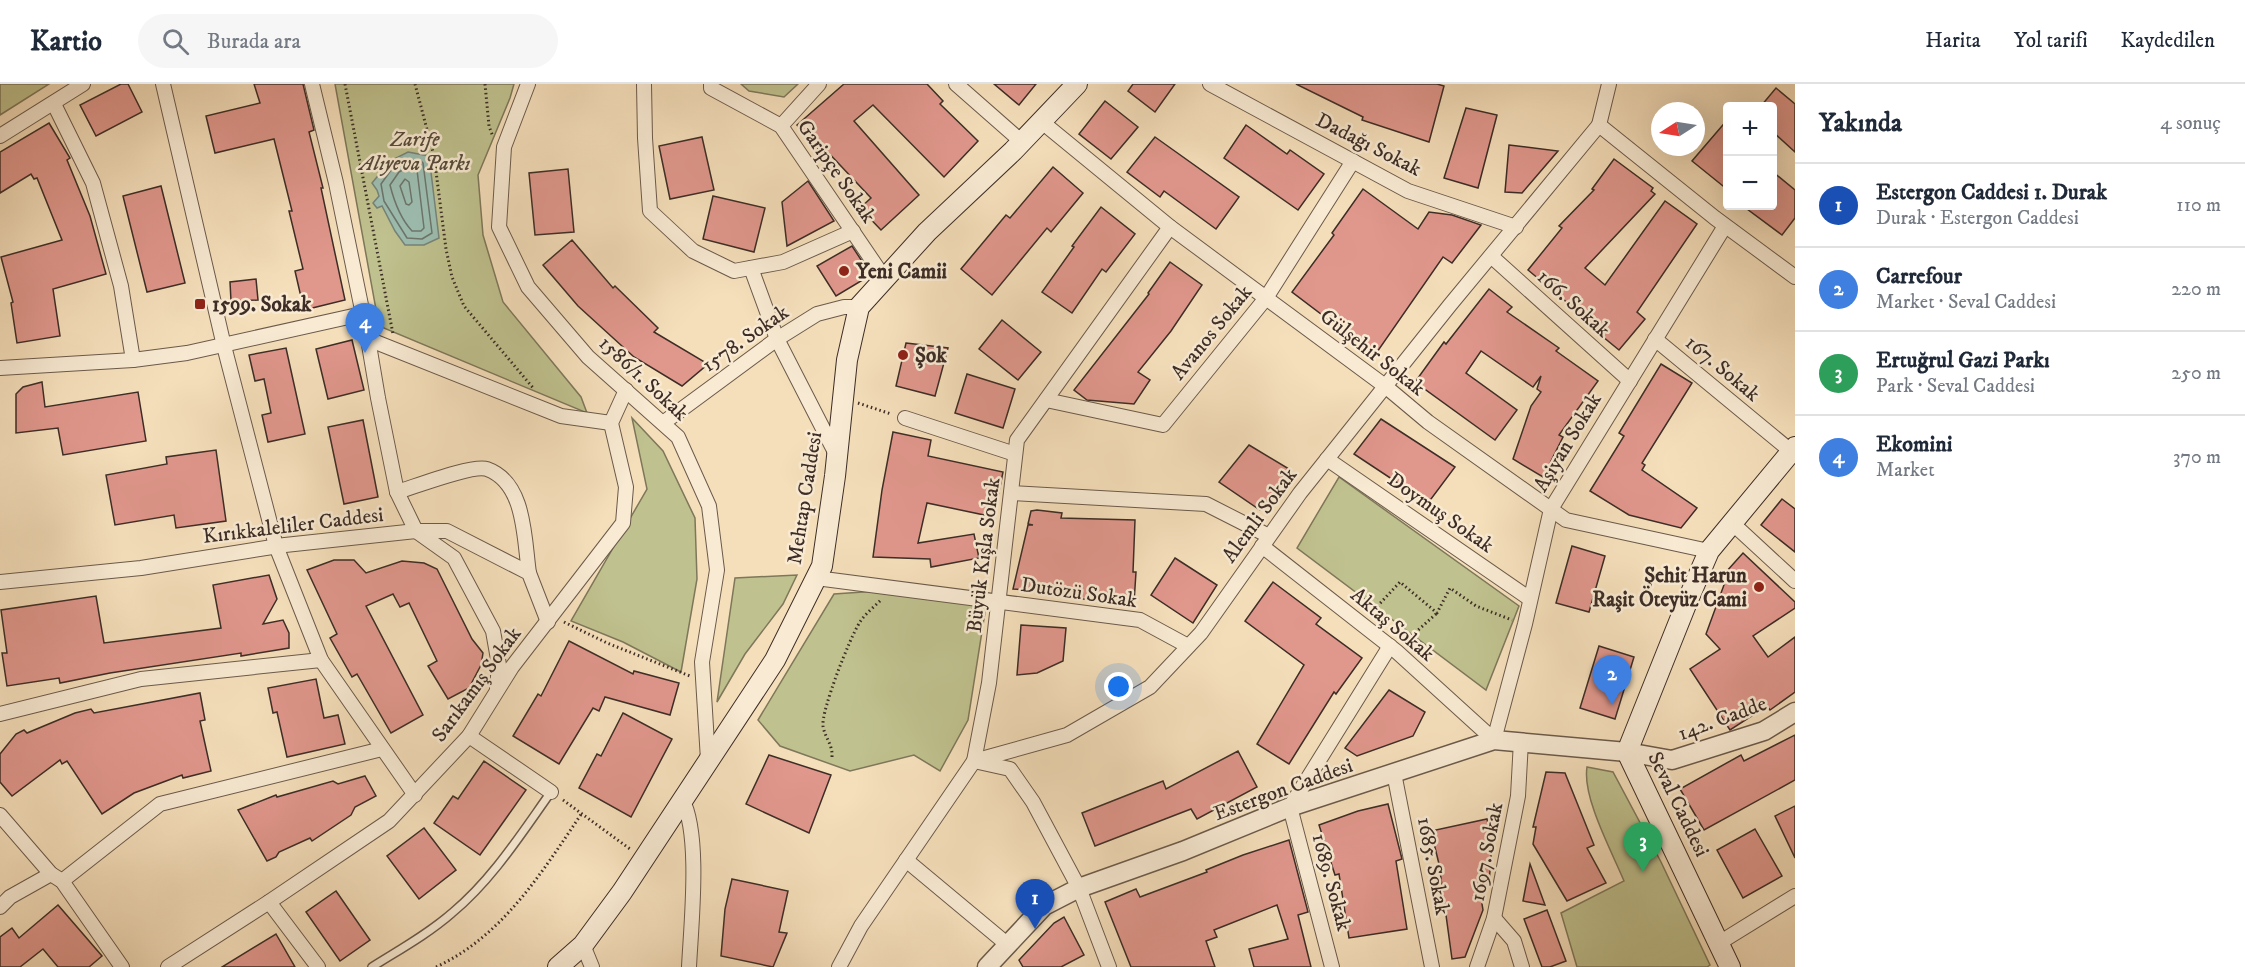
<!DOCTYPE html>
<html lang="tr">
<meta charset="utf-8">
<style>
:root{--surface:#fff;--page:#f6f6f7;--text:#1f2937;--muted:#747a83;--line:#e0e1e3;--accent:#8f2418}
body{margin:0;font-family:"IM FELL DW Pica",serif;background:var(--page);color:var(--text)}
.controls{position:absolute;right:18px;top:18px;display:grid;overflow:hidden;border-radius:6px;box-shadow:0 6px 24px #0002}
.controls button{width:54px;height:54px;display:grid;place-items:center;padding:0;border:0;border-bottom:2px solid var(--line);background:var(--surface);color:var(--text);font:30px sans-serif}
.compass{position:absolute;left:1651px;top:18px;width:54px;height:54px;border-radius:50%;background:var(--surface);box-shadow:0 6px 24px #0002;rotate:258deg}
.you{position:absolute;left:1119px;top:603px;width:21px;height:21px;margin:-15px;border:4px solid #fff;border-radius:50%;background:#1a73e8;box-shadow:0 0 0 9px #1a73e833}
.badge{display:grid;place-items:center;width:39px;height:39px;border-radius:50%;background:var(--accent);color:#fff;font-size:20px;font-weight:700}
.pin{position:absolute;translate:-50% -50px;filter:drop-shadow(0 2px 3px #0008)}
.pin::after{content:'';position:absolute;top:32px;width:21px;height:18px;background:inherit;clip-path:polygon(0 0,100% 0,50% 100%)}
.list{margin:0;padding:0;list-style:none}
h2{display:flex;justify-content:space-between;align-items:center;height:78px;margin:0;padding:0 24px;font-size:26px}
h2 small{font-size:20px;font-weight:400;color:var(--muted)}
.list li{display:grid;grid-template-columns:39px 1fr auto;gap:18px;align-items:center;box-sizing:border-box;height:84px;padding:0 24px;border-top:2px solid var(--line)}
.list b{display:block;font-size:22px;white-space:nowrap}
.list p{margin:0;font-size:20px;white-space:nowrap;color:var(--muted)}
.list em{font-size:20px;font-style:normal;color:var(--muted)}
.icon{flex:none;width:33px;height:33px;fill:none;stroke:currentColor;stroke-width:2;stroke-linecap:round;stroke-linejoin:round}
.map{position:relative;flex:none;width:1795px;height:883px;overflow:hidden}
header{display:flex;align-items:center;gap:36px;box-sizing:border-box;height:84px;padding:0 30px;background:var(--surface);border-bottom:2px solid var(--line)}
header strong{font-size:28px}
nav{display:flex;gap:33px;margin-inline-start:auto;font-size:21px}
.search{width:420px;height:54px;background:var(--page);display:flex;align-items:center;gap:15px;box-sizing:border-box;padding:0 21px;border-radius:33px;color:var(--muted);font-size:22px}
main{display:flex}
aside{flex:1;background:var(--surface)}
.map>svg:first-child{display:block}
.green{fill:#bfc18e;stroke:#7e775a;stroke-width:1.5}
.water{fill:#9cbdb0;stroke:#768379;stroke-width:1.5}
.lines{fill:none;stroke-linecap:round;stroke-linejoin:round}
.shore{stroke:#6c756b;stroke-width:1.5}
.building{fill:#e0978c;stroke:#3d2d26;stroke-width:1.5}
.service-casing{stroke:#6b5a4b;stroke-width:10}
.minor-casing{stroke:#6b5a4b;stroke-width:16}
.tertiary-casing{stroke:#6b5a4b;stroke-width:21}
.secondary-casing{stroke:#3d2d26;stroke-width:22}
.path{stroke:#3d2d26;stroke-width:3;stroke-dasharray:1.5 3;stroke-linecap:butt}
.service{stroke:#f8ead3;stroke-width:7}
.minor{stroke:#f8ead3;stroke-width:14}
.tertiary{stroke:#f8ead3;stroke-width:18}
.secondary{stroke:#f8ead3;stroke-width:20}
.poi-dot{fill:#8f2418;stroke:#f8ead3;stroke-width:2}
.labels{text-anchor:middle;stroke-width:5;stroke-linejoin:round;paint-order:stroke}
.park-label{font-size:21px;font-style:italic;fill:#574b3b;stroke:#f8ead3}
.street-label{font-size:21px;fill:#3d2d26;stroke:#f8ead3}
.poi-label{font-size:21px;font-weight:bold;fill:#3d2d26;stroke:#f8ead3;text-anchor:start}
</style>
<header>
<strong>Kartio</strong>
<div class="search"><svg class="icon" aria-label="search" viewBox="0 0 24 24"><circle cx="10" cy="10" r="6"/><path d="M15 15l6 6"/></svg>Burada ara</div>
<nav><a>Harita</a><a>Yol tarifi</a><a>Kaydedilen</a></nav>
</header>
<main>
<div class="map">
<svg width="1795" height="883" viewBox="0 0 1795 883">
<rect width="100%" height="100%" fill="#f5dfbb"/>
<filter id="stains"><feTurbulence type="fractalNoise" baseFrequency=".00333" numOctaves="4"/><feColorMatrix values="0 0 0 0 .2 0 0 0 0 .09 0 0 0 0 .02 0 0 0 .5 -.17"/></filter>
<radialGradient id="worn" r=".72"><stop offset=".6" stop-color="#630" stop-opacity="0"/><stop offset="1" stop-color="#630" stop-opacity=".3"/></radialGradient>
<g class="green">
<polygon points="0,0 49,0 0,31"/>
<polygon points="335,0 514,0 510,14 478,91 483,151 503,218 581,313 587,329 379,242"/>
<polygon points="741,0 798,0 784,13 749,7"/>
<polygon points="632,334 663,367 695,434 697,495 681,588 623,558 571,537 647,405"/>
<polygon points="1339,393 1519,522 1486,606 1297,464"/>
<polygon points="797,491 783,520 745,570 717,618 735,494"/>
<polygon points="892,506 986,522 968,636 940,687 914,671 850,687 780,662 758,636 834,510"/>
<path d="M1587 683 1613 688 1661 778 1710 881 1707 883H1577L1561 829 1624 797C1612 768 1582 713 1587 683Z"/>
</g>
<polygon class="water" points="408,68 429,72 439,154 424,161 405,161 395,147 382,122 377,124 373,119 379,112 377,106 372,99 390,77"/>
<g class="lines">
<g class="shore">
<polygon points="409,75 421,77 423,79 432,149 422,155 407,154 384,117 381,100 394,82"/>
<path d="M410 82 417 86 424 144 421 147H412C400 134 394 117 390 101L399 88Z"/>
<polygon points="405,95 409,98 412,118 409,121 406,120 400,102"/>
</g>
</g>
<g class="building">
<polygon points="121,0 128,0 142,28 96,52 80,21"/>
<polygon points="254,0 303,0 314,46 309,48 323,104 321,104 345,216 304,226 295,187 303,185 289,127 292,127 274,55 215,69 206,32 260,19"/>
<polygon points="844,0 927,0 943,17 940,20 978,57 944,93 873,21 854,37 919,111 881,146 860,124 871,114 824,64 820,67 797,41"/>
<polygon points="994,0 1036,0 1019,21"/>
<polygon points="1133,0 1175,0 1155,28 1128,7"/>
<polygon points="1296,0 1437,0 1444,2 1429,58 1362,36 1363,33"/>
<polygon points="1776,4 1795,20 1795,68 1773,48 1773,22 1761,22"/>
<polygon points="1105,17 1138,43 1111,75 1079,50"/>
<polygon points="1466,24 1497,31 1478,104 1444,94"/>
<polygon points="1728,35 1728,106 1692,77"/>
<polygon points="49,39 70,74 67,76 90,132 106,190 53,205 60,252 17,259 11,219 13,218 1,173 62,156 37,94 34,95 31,90 0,109 0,68"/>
<polygon points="1246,41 1287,70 1290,66 1324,90 1298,126 1224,74"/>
<polygon points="702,53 714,106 670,115 659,62"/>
<polygon points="1155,53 1239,113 1216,145 1164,107 1160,113 1127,88"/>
<polygon points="1509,61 1558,67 1522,109 1505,108"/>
<polygon points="1614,75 1653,104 1651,107 1655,110 1585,184 1605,201 1665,117 1697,140 1637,228 1645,235 1619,266 1580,234 1582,231 1528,186 1562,144 1559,142 1594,106 1592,105"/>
<polygon points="1053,83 1083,109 1051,148 1047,144 992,211 961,185 1006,131 1010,134"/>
<polygon points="568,85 574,148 535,151 529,89"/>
<polygon points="1773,88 1795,106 1795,134 1782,151 1743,122 1773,122"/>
<polygon points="808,97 834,137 787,162 782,118"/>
<polygon points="161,102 185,199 147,208 123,112"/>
<polygon points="1363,105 1418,145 1429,128 1452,131 1481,141 1452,179 1443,173 1375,271 1292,208 1334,151 1332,149"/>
<polygon points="713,112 765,124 754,168 703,155"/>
<polygon points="1101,123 1135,150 1106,188 1102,185 1072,229 1042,208 1074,163 1072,162"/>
<polygon points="572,156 613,204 615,202 658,244 654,248 708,280 682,302 634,273 578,222 543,181"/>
<polygon points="852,162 871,191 836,212 817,182"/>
<polygon points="1170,178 1202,201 1171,247 1138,288 1150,296 1134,320 1087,316 1074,306 1149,210 1148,209"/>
<polygon points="256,195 258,216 231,217 230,198"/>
<polygon points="1489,205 1512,223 1507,228 1559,264 1556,267 1598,297 1559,351 1563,353 1543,393 1513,375 1531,322 1541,308 1537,305 1541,292 1533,303 1481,267 1466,289 1517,326 1495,356 1415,298 1444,258 1446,260"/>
<polygon points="1002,236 1041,268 1018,296 979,265"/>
<polygon points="352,256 364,306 328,315 316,265"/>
<polygon points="906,259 948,264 935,312 896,302"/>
<polygon points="286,264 305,350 268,358 262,331 271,329 264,295 255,297 249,271"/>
<polygon points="1661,280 1692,299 1642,379 1645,381 1642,386 1697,424 1681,444 1629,431 1590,407 1624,352 1619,349"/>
<polygon points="967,290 1015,305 1003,344 955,329"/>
<polygon points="42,298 45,323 138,308 146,357 63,371 58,344 16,349 16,310 23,303"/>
<polygon points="1381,335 1455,383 1428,419 1354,370"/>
<polygon points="363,336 378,413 344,420 328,343"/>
<polygon points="893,348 931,356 928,372 1003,388 994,433 927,419 918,459 974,450 979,474 931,483 930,475 873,473 882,406"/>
<polygon points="1249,361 1289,385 1260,426 1219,398"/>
<polygon points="216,366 226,437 176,444 174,431 115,441 106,391 167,380 166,373"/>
<polygon points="1782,415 1795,425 1795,468 1761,441"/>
<polygon points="1037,426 1062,429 1061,434 1135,436 1133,488 1136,488 1134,519 1072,514 1073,508 1013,505 1028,441 1033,441 1028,440 1031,427"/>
<polygon points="1572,462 1605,472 1589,528 1556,519"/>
<polygon points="1743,469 1795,518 1795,524 1753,552 1768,573 1795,553 1795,608 1770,626 1767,622 1730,646 1690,585 1720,565 1706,550 1728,490 1726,488"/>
<polygon points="1175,474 1217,501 1193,539 1151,511"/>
<polygon points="334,476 354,476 366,489 402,477 424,479 437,485 472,555 483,569 481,581 469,604 448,615 428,582 437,577 409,519 400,523 393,510 366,522 423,631 391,649 357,590 352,593 330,554 337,550 307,486"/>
<polygon points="269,491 277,515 263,540 283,536 289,549 289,564 241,572 241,569 110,589 60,599 59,594 7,602 2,569 7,569 1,526 96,512 104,559 221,544 213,501"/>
<polygon points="1273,498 1321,534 1316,540 1362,574 1336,610 1334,608 1289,680 1257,660 1304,581 1245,537"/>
<polygon points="1021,541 1066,544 1063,577 1037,589 1017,591"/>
<polygon points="569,557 633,590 634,587 679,599 670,631 605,613 599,627 593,624 559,680 513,652 538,610 541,612"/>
<polygon points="1599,562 1634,573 1615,635 1580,624"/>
<polygon points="316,595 324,634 338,631 345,660 287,673 277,628 273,629 268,604"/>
<polygon points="1389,606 1425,628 1413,652 1357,672 1345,664"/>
<polygon points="200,609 205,636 200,637 211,687 183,694 182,691 134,709 102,730 67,677 62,680 60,676 12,712 0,698 0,670 16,650 24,646 27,649 75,629 91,625 94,629"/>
<polygon points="623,629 672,655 631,733 579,704 597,670 601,672"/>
<polygon points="1795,651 1795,696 1704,746 1680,705 1741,671 1744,677"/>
<polygon points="1238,667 1257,703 1197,735 1191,725 1095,762 1082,729 1163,697 1166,705"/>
<polygon points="769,671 831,691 809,749 746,720"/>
<polygon points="484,677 526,706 480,771 434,739 453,712 458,715"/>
<polygon points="1546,688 1565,689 1594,761 1587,764 1606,799 1567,817 1533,760 1536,743 1533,743"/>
<polygon points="365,692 376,712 355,723 351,731 312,757 310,754 279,768 276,773 267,777 238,726 276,711 277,713 333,697 338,700"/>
<polygon points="1388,720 1402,775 1396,777 1407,845 1349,854 1339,790 1335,791 1319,741 1358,727"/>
<polygon points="1795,722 1795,774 1775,732"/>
<polygon points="1487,735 1492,759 1489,800 1479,802 1483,826 1465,873 1452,875 1439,780 1431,747"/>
<polygon points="424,744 456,786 419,815 387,772"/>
<polygon points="1755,745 1782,792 1743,814 1717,766"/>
<polygon points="1289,756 1308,828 1298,831 1311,883 1254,883 1249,865 1288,855 1277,821 1214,846 1217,853 1206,857 1215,883 1131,883 1105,818 1136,805 1140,813 1207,788 1206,786 1243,771"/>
<polygon points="1530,780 1545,821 1523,817"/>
<polygon points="732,795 788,807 779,848 787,849 773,883 721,872 725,825"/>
<polygon points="336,807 370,856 340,877 306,828"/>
<polygon points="58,821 102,872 89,883 58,883 43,865 20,883 0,883 0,853 12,844 19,854"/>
<polygon points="1547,826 1566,877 1550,883 1542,883 1524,835"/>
<polygon points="1064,833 1084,871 1061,883 1023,883 1019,876 1054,839"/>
<polygon points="276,850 295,883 222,883"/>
</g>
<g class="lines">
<g class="service-casing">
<path id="service" d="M372 883C399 866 428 850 452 829 492 796 521 750 551 708"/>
</g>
<g class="minor-casing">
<g id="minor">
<polyline points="163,0 224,262 276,462 321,576 415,711"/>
<polyline points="312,0 336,99 368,255 378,314 397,408 416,447 454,474 493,547 499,581 497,604"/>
<polyline points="528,0 504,63 499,143 528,203 588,273 678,353 709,422 717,486 702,578 708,676"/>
<polyline points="644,0 645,54 650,127 693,167 734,187 783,178 853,147"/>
<polyline points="711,0 711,4 781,42 885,195"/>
<polyline points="956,0 1022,58"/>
<polyline points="1210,0 1408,107 1516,143"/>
<polyline points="1609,0 1599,41 1715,134 1795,193"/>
<polyline points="54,20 93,99 121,202 133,276"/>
<polyline points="1042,38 1170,143 1385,302 1428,338 1566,436 1709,467"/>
<polyline points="781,42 819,0"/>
<polyline points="0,52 83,0"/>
<polyline points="1491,172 1630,297"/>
<polyline points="751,184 777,255 837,372"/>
<polyline points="368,255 561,332 611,339"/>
<polyline points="1655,255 1792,368"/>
<polyline points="0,284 133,276 187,269 362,230"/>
<polyline points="1046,316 1163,341 1266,214 1353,77"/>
<polyline points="905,334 1015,370"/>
<polyline points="663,339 777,255 817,230 844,223 859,223"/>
<polyline points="1327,375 1530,515"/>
<path d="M397 408C414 403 473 380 487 385 526 399 524 456 529 489"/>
<polyline points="1011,409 1206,420 1269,452"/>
<polyline points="1731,438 1795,497"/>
<polyline points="1262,462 1396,567 1494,656 1525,540 1551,425 1725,142"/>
<polyline points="816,494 1140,536 1188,562"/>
<polyline points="0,498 141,484 285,461 416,447 447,447 529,489 548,538"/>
<polyline points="0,630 141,595 321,576"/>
<polyline points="469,652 551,708"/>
<polyline points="1394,689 1432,883"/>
<path d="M682 715C701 750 691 841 689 883"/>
<polyline points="0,731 51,790 62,797 122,883"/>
<polyline points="906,776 1008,861"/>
<polyline points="62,797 160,720 382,665"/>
<polyline points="269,818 318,883"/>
<polyline points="0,823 10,813 51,790"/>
<polyline points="1494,834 1514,857 1522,883"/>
<polyline points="1719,859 1795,812"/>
<polyline points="583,861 592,883"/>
<polyline points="168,883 269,818 389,737 469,652 512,583 623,439 626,403 611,339 626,306"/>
<polyline points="839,883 861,842 974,677 1067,651 1150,603 1201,549 1300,409 1450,221 1599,41"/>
<polyline points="1109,883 1079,804 1033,718 1010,685 974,677 989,599 1017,356 1170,143"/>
<polyline points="1332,883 1290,723 1390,562"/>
<polyline points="1477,883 1494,834 1518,712 1521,657"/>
</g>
</g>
<g class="tertiary-casing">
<polyline id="tertiary" points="987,883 1044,822 1079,804 1183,767 1290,723 1494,656 1627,668 1672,676 1764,647 1795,628"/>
</g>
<g class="secondary-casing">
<g id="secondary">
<polyline points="558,883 583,861 622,808 775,576 822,482 835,392 847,276 859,223 927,148 1013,67 1077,0"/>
<polyline points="1730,883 1627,668 1687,518 1709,467 1795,363"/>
</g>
</g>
<g class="path">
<polyline points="345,0 393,250"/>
<polyline points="415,0 434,72 446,165 452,193 464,222 534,305"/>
<polyline points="485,0 489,42 493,53"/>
<polyline points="858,319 891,330"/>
<polyline points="1371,529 1400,498 1437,529 1450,504 1476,522 1512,536"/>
<polyline points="564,538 607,559 690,592"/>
<polyline points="1405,558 1437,529"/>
<path d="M832 673C833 661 825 654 823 642 821 627 850 553 860 538 865 530 875 522 882 515"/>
<polyline points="563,716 630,765"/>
<path d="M436 883C503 852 542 788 582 729"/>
</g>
<use href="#service" class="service"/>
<use href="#minor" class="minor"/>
<use href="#tertiary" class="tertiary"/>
<use href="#secondary" class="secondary"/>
</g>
<g class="poi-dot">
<circle cx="844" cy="187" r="6"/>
<rect x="194" y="214" width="12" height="12" rx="3"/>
<circle cx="903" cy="271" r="6"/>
<circle cx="1759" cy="503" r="6"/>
</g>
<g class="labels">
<g class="park-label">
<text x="415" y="62">Zarife<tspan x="415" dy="24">Aliyeva Parkı</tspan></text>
</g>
<g class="street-label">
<text transform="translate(1369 60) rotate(27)" y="7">Dadağı Sokak</text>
<text transform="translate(837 87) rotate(55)" y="7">Garipçe Sokak</text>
<text transform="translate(1574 219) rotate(42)" y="7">166. Sokak</text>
<text transform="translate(1211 248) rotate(-51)" y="7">Avanos Sokak</text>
<text transform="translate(745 254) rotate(-35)" y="7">1578. Sokak</text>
<text transform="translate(1373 268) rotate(38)" y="7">Gülşehir Sokak</text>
<text transform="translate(1723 284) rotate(40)" y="7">167. Sokak</text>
<text transform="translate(644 294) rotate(43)" y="7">1586/1. Sokak</text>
<text transform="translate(1567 358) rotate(-59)" y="7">Aşiyan Sokak</text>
<text transform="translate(804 414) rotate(-81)" y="7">Mehtap Caddesi</text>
<text transform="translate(1441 428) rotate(35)" y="7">Doymuş Sokak</text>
<text transform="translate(1259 431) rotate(-54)" y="7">Alemli Sokak</text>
<text transform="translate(293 441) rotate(-7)" y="7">Kırıkkaleliler Caddesi</text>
<text transform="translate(983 471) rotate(-83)" y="7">Büyük Kışla Sokak</text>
<text transform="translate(1079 508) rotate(8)" y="7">Dutözü Sokak</text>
<text transform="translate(1393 540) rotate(40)" y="7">Aktaş Sokak</text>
<text transform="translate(476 600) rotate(-54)" y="7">Sarıkamış Sokak</text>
<text transform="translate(1722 634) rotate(-20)" y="7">142. Cadde</text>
<text transform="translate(1283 705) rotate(-20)" y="7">Estergon Caddesi</text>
<text transform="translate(1679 720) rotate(64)" y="7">Seval Caddesi</text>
<text transform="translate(1486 768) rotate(-79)" y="7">1697. Sokak</text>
<text transform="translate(1434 782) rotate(79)" y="7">1685. Sokak</text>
<text transform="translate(1332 798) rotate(75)" y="7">1689. Sokak</text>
</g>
<g class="poi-label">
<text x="856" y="194">Yeni Camii</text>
<text x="212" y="227">1599. Sokak</text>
<text x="915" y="278">Şok</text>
<text x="1747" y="498" text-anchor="end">Şehit Harun<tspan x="1747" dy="24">Raşit Öteyüz Cami</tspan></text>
</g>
</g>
<rect width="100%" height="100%" filter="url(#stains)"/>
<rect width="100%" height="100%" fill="url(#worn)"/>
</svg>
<div class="controls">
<button>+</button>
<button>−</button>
</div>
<svg class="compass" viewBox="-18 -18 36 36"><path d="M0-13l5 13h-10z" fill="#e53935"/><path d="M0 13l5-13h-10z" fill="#747a83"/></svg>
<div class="you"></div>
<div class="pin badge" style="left:1035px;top:845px;background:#1a4fb4">1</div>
<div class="pin badge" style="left:1612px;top:621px;background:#3f7fe0">2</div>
<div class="pin badge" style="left:1643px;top:788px;background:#2e9e5b">3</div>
<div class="pin badge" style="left:365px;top:269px;background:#3f7fe0">4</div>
</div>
<aside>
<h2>Yakında<small>4 sonuç</small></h2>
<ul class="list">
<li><span class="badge" style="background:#1a4fb4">1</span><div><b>Estergon Caddesi 1. Durak</b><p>Durak · Estergon Caddesi</p></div><em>110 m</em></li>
<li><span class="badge" style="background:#3f7fe0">2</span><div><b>Carrefour</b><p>Market · Seval Caddesi</p></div><em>220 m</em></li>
<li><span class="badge" style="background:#2e9e5b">3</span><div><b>Ertuğrul Gazi Parkı</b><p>Park · Seval Caddesi</p></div><em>250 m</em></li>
<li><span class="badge" style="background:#3f7fe0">4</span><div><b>Ekomini</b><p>Market</p></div><em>370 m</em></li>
</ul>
</aside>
</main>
